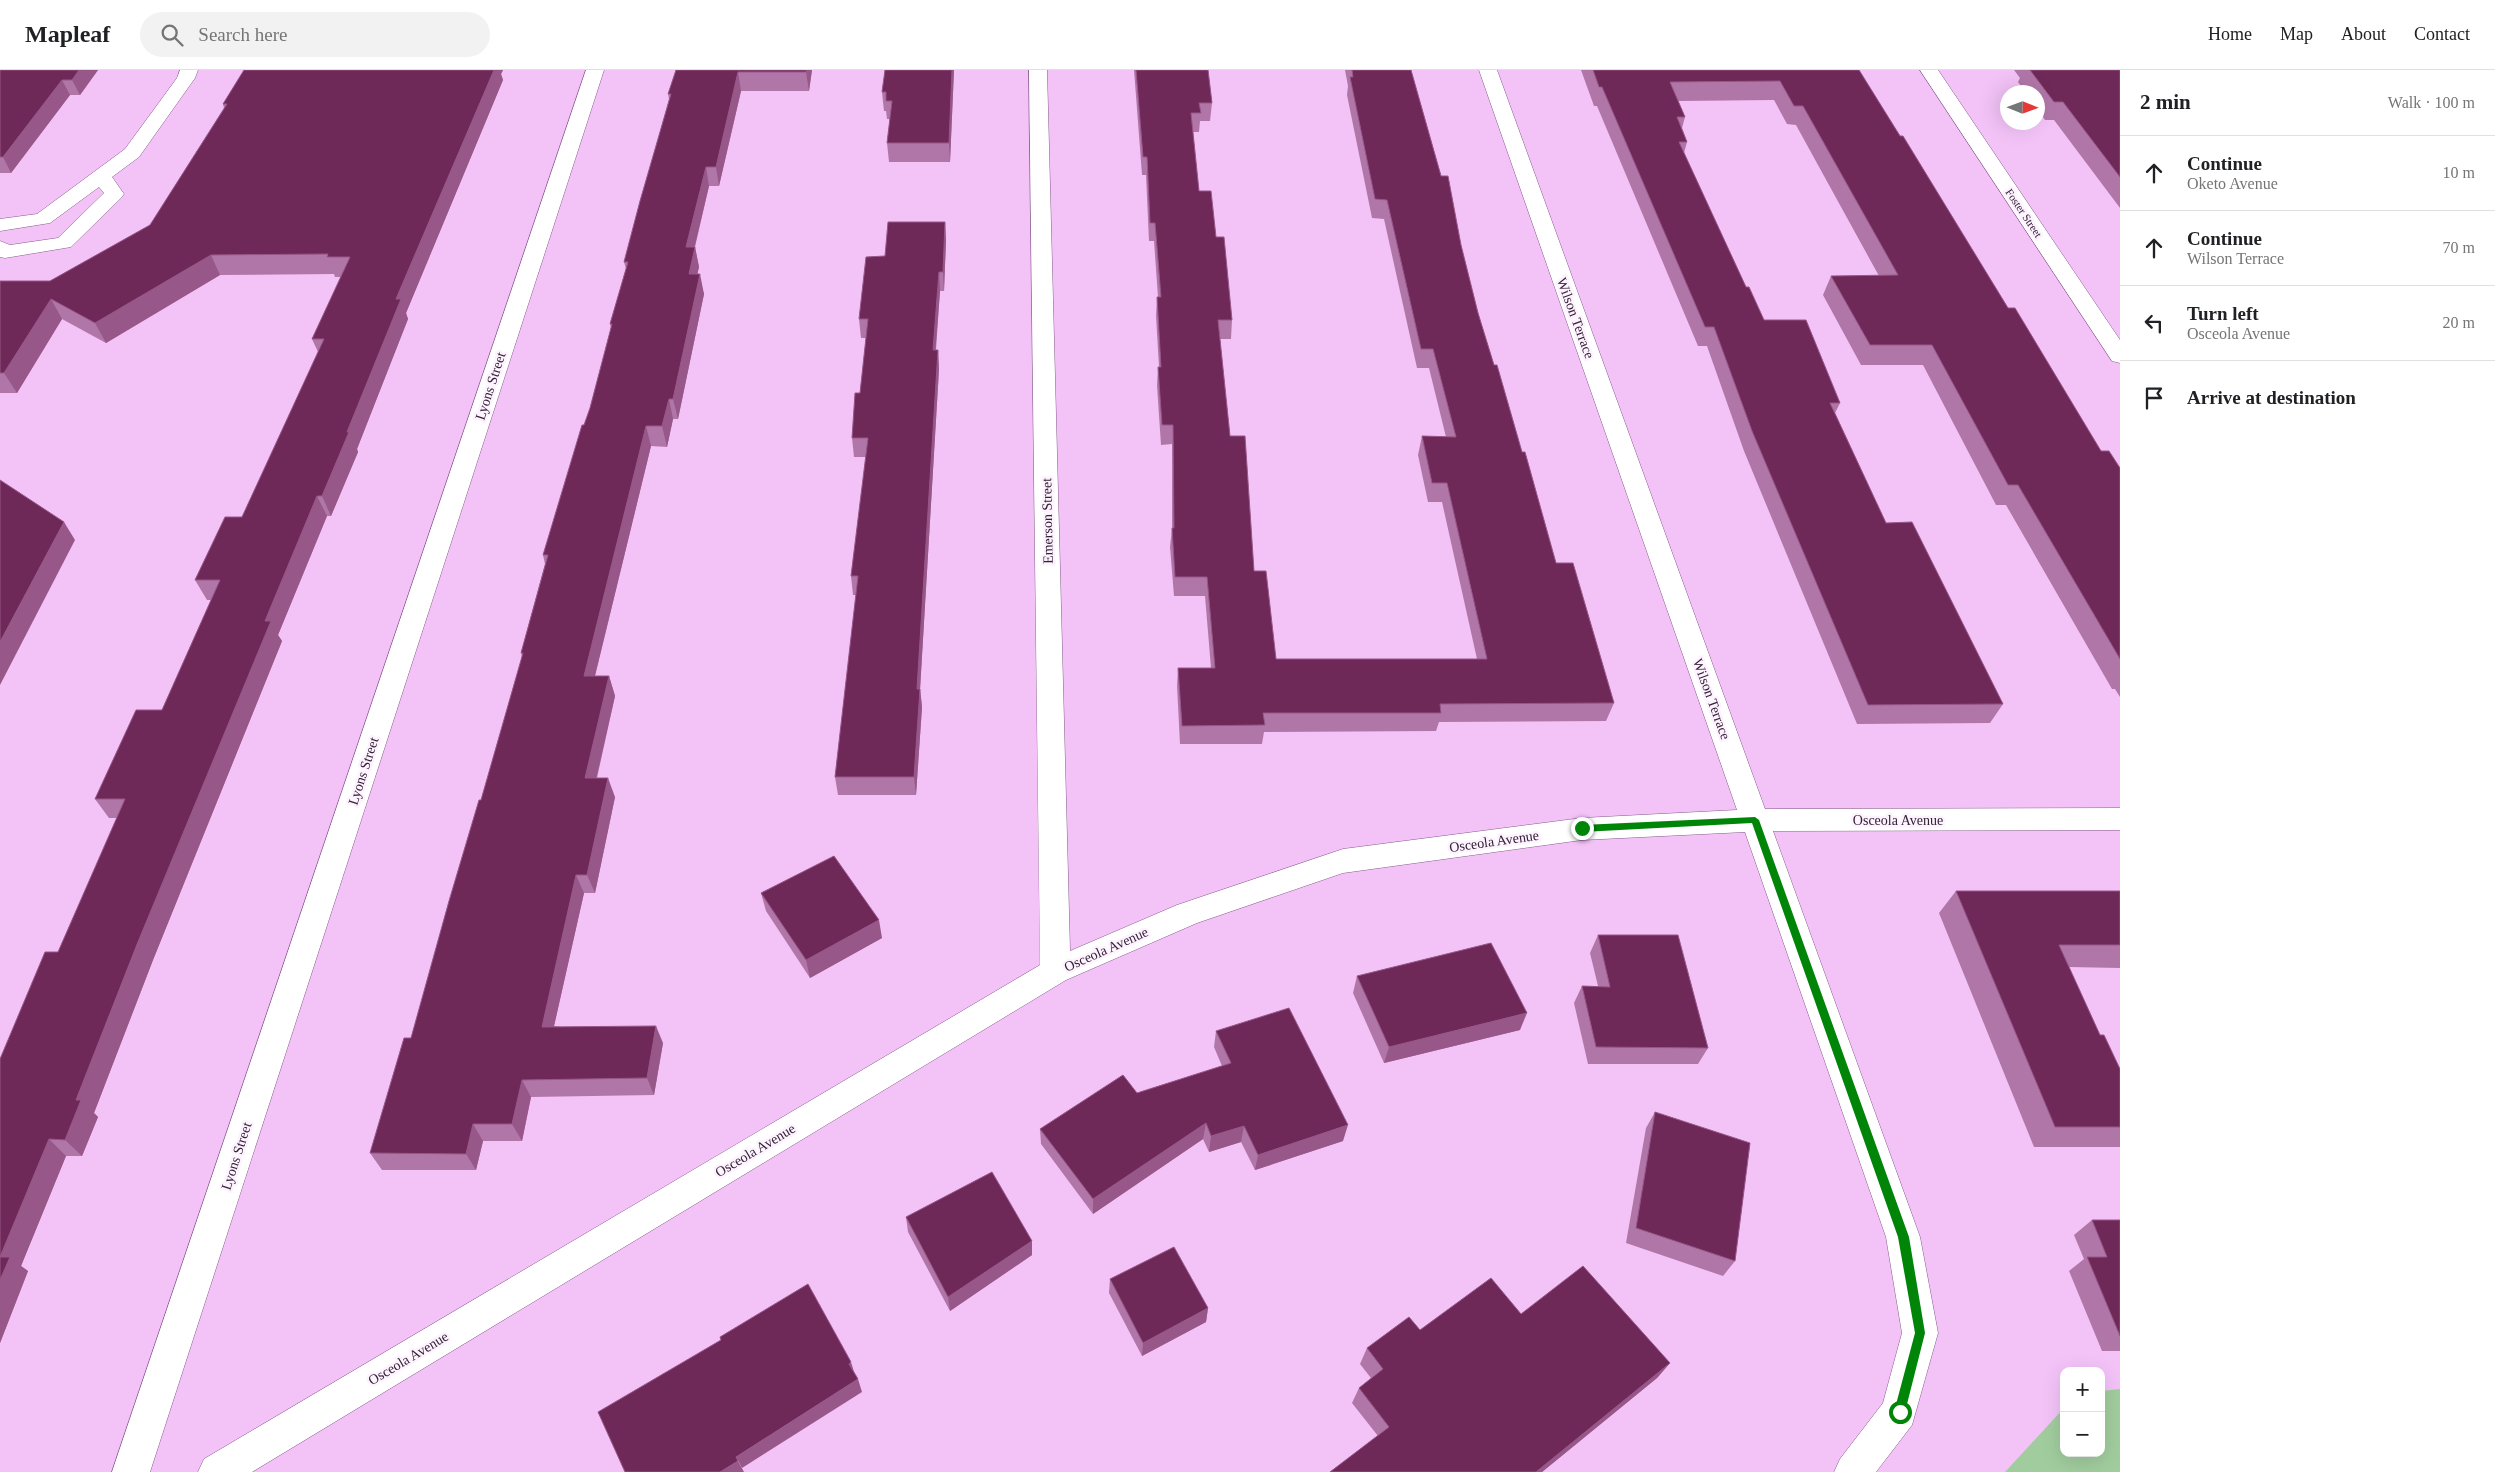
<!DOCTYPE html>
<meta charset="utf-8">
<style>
:root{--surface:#fff;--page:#f2f2f2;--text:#202124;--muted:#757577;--line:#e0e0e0}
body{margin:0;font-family:Georgia,serif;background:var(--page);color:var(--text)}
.controls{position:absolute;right:15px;bottom:15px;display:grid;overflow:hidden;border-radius:10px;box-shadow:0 5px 20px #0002}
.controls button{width:45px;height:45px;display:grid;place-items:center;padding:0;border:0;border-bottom:1px solid var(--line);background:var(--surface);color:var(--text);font:25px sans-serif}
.compass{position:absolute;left:2000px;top:15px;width:45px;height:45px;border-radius:50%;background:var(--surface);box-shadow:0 5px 20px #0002;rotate:91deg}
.stop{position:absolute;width:15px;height:15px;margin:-11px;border:4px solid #008509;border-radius:50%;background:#fff}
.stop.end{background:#008509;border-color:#fff;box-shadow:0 1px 5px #0008}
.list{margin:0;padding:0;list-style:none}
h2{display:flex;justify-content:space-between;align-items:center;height:65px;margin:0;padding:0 20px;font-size:21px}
h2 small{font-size:16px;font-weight:400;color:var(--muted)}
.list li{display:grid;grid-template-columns:32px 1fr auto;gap:15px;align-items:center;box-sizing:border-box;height:75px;padding:0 20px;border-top:1px solid var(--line)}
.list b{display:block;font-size:19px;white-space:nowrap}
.list p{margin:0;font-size:16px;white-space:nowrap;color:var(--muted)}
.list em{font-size:16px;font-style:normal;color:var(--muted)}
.icon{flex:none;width:28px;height:28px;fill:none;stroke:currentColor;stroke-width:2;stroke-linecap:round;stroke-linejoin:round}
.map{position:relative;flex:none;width:2120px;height:1402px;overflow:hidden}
header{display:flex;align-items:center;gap:30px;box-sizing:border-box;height:70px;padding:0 25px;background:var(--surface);border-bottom:1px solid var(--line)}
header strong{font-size:24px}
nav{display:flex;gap:28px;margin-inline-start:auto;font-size:18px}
.search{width:350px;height:45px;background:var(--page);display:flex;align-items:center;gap:12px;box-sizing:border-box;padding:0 18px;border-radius:28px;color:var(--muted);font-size:19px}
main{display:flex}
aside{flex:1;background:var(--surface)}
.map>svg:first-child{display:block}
.green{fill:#a1cd9e}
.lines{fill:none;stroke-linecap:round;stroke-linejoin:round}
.street-casing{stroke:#865b8b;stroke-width:1}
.street{fill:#fff;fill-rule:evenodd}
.wall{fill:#b176a8}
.shaded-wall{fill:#975788}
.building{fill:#6f2958;stroke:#975788}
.route{fill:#008509}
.labels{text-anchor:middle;stroke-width:5;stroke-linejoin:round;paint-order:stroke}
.far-street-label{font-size:11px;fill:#332135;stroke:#fdf3fe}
.street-label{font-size:14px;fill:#332135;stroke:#fdf3fe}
</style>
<header>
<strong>Mapleaf</strong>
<div class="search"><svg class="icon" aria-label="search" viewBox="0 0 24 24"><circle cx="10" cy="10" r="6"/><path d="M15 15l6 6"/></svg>Search here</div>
<nav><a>Home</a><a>Map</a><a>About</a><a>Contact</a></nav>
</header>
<main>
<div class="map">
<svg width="2120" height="1402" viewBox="0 0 2120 1402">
<rect width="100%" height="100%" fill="#f3c3f8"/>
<polygon class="green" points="2120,1319 2120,1402 2005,1402 2064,1338 2064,1383 2101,1383 2101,1321"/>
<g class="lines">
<g class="street-casing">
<g id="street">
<polygon points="180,0 198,0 195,8 139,87 112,107 124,124 121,128 71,177 5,188 0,187 0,171 10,175 58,168 104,123 99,117 50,153 0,161 0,149 37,144 125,79 177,8"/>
<polygon points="586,0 604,0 150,1402 112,1402"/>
<polygon points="1029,0 1047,0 1070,881 1177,835 1343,779 1582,748 1737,740 1479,0 1497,0 1765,739 2120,738 2120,760 1773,761 1920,1167 1938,1263 1912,1355 1876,1402 1834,1402 1840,1389 1883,1333 1902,1263 1886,1167 1745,762 1582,770 1343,803 1197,853 1066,910 252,1402 198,1402 204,1389 1040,895"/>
<polygon points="1920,0 1938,0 2120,270 2120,293 2112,291"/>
</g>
</g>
<use href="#street" class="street"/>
</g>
<g class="wall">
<polygon points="0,0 98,0 80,25 70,25 11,103 0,103"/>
<polygon points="244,0 503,0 501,4 503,10 406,243 408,249 357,379 358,382 331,446 327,446 278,565 282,571 153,890 94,1043 98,1047 82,1086 66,1086 21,1196 28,1201 0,1273 0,989 58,882 117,748 109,748 95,729 162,640 211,530 207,530 195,510 242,447 318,282 312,269 341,207 335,207 334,204 220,205 106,273 62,249 17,323 0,323 0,211 50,211 150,155 224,38 223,34"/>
<polygon points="676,0 812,0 809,21 741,21 719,116 709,116 695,177 699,197 697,204 704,224 678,349 673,349 667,377 651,376 595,606 609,606 615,626 597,708 615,727 595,823 584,823 554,956 663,973 654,1025 531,1027 522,1071 483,1071 476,1100 382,1100 370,1083 411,968 481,730 522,587 521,583 545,494 543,485 590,338 611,258 610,254 626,199 624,192 669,29 668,24"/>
<polygon points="885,0 954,0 950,92 889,92 887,73 890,49 887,49 886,41 884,41 882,22"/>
<polygon points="1134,0 1208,0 1212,33 1210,51 1200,51 1199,62 1193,62 1199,121 1216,167 1232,250 1231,269 1220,269 1230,366 1254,501 1276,589 1477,589 1442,432 1428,432 1418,385 1422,366 1446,367 1429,298 1417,298 1384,149 1372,148 1347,25 1348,16 1345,0 1411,0 1461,175 1478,243 1494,295 1522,382 1556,493 1614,633 1606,651 1439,652 1436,661 1264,662 1262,674 1180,674 1177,616 1178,598 1211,598 1205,526 1174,526 1170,477 1172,458 1172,374 1161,375 1157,316 1158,297 1159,297 1156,246 1157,227 1158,227 1154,171 1149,171 1146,105 1142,105"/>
<polygon points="1581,0 1859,0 2008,238 2101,381 2120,398 2120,627 2115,619 2112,619 2006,435 1996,435 1923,295 1861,295 1823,225 1831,206 1879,206 1796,55 1787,54 1774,30 1678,31 1685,47 1682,58 1687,72 1684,83 1746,217 1764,250 1840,333 1835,343 1886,453 2003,634 1990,653 1857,654 1744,381 1707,276 1698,276 1597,36 1594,36"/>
<polygon points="2014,0 2120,0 2120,138 2054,50 2045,50 2038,40 2038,22 2025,22 2018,12 2020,8"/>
<polygon points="945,152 946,170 944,221 940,221 936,280 938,280 939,299 920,619 922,637 916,725 838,725 835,707 856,525 853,525 851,506 866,387 854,387 852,368 860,323 866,268 861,268 859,249 885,186"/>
<polygon points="1956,821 2120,821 2120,898 2069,897 2100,965 2120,999 2120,1077 2034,1077 1939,843"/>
<polygon points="761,823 882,868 810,908 766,841"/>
<polygon points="1598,865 1708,978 1698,994 1588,994 1574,933 1582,916 1598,916 1590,883"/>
<polygon points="1357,906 1520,960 1384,993 1353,923"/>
<polygon points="1216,961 1343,1071 1255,1100 1241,1072 1209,1082 1203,1069 1093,1144 1041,1074 1040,1059 1137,1023 1222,996 1214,977"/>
<polygon points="1655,1042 1735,1191 1723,1206 1626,1173 1646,1058"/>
<polygon points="906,1147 1032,1185 950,1241 908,1162"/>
<polygon points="2092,1150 2120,1150 2120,1281 2102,1281 2069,1201 2084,1189 2074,1165"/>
<polygon points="1110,1209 1208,1238 1206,1252 1142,1286 1109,1223"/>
<polygon points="1521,1244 1670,1293 1657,1308 1542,1402 1330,1402 1378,1366 1352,1333 1359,1318 1371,1308 1360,1294 1367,1278 1420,1260"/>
</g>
<g class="shaded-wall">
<polygon points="79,0 98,0 80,25 72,10"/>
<polygon points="494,0 503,0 501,4 503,10 406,243 408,249 357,379 358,382 331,446 322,426 347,362 396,229"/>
<polygon points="807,0 812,0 809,21 806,2"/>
<polygon points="952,0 954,0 950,92 949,73"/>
<polygon points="738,2 741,21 719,116 716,97"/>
<polygon points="62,10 70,25 11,103 3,87"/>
<polygon points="706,97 709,116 690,196 686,177"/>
<polygon points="945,152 946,170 944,221 943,202"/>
<polygon points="695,177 699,197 693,224 689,204"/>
<polygon points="211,185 220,205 106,273 95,253"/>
<polygon points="939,202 940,221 934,299 933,280"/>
<polygon points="700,204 704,224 678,349 673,329"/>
<polygon points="51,229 62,249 17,323 4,303"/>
<polygon points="938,280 939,299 919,637 917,619"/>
<polygon points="669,329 673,349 667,377 662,356"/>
<polygon points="646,356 651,376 590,626 584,606"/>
<polygon points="317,426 327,446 278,565 282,571 153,890 94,1043 98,1047 82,1086 65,1070 76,1030 265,551"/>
<polygon points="64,452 75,470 0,615 0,572"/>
<polygon points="609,606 615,626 592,727 585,708"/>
<polygon points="920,619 922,637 916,725 914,707"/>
<polygon points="608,708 615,727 595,823 587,805"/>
<polygon points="576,805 584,823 550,974 542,957"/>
<polygon points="879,850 882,868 810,908 806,890"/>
<polygon points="1527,943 1520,960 1384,993 1389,977"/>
<polygon points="656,956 663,973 654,1025 647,1008"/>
<polygon points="522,1010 531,1027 522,1071 512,1054"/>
<polygon points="1206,1053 1203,1069 1093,1144 1093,1129"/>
<polygon points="473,1054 483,1071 476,1100 466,1084"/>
<polygon points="1348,1055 1343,1071 1255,1100 1258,1085"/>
<polygon points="1244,1056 1241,1072 1209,1082 1211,1066"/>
<polygon points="49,1069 66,1086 21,1196 28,1201 0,1273 0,1187"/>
<polygon points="1032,1171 1032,1185 950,1241 948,1227"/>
<polygon points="1208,1238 1206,1252 1142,1286 1143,1273"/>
<polygon points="851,1292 855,1305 849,1294"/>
<polygon points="1670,1293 1657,1308 1542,1402 1536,1402"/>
<polygon points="858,1309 862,1322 742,1398 736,1387"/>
<polygon points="738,1391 744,1402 720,1402"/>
</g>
<g class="building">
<polygon points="0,0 79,0 72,10 62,10 3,87 0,87"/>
<polygon points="244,0 494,0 396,229 401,229 347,362 349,362 322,426 317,426 265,551 271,551 138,872 76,1030 81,1030 65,1070 49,1069 0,1187 10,1187 0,1210 0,989 45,882 58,882 125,729 95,729 136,640 162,640 220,510 195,510 225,447 242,447 324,269 312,269 350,187 327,187 328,184 211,185 95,253 51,229 4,303 0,303 0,211 50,211 150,155 227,34 223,34"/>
<polygon points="676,0 807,0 806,2 738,2 716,97 706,97 686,177 695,177 689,204 700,204 673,329 669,329 662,356 646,356 584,606 609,606 585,708 608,708 587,805 576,805 542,957 656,956 647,1008 522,1010 512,1054 473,1054 466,1084 370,1083 404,968 411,968 449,831 479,730 481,730 523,583 521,583 548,485 543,485 582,355 584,355 590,338 612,254 610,254 628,192 624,192 640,131 671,24 668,24"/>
<polygon points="885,0 952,0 949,73 887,73 892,31 886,31 886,22 882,22"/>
<polygon points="1136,0 1208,0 1212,33 1199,33 1201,43 1191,43 1199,121 1211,121 1216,167 1224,167 1232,250 1218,250 1230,366 1245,366 1254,501 1266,501 1276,589 1487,589 1447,413 1432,413 1422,366 1456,367 1433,279 1421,279 1387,130 1375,129 1350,7 1353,7 1352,0 1411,0 1441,106 1448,106 1461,175 1478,243 1494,295 1497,295 1522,382 1525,382 1556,493 1573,493 1614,633 1440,634 1441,643 1263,643 1265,655 1182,656 1178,598 1215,598 1207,507 1175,507 1172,458 1174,458 1173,355 1162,355 1158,297 1161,297 1157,227 1161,227 1155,153 1150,153 1147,87 1143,87"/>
<polygon points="1593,0 1859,0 1900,66 1903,66 2008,238 2015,238 2101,381 2109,381 2120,398 2120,589 2018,415 2008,415 1932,275 1870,275 1831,206 1898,205 1803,36 1794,36 1780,11 1670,12 1685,47 1677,47 1687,72 1679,72 1746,217 1749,217 1764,250 1806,250 1840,333 1830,333 1886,453 1912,452 2003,634 1868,635 1752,361 1714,257 1705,257 1602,17 1599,17"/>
<polygon points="2030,0 2120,0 2120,107 2063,32 2054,32"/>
<polygon points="888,152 945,152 943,202 939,202 933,280 938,280 917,619 920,619 914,707 835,707 858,506 851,506 868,368 852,368 855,323 860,323 868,249 859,249 866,187 885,186"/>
<polygon points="0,410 64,452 0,572"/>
<polygon points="834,786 879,850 806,890 761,823"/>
<polygon points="1956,821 2120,821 2120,875 2059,875 2100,965 2104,965 2120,999 2120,1057 2055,1057"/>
<polygon points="1598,865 1678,865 1708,978 1596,977 1582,916 1610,917"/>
<polygon points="1491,873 1527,943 1389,977 1357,906"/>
<polygon points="1289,938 1348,1055 1258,1085 1244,1056 1211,1066 1206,1053 1093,1129 1040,1059 1123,1005 1137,1023 1231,993 1216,961"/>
<polygon points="1655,1042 1750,1073 1735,1191 1636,1158"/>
<polygon points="992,1102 1032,1171 948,1227 906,1147"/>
<polygon points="2092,1150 2120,1150 2120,1266 2087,1187 2107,1187"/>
<polygon points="1174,1177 1208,1238 1143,1273 1110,1209"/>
<polygon points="1583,1196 1670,1293 1536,1402 1330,1402 1389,1357 1359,1318 1383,1299 1367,1278 1409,1247 1420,1260 1491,1208 1521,1244"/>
<polygon points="808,1214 851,1292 849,1294 858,1309 736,1387 738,1391 720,1402 625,1402 598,1342 721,1270 720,1267"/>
</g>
<polygon class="route" points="1755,747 1759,750 1909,1167 1925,1263 1905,1342 1900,1347 1894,1342 1915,1263 1898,1167 1752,753 1582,762 1577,758 1582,755"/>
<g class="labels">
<g class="far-street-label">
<text transform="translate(2024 143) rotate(56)" y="4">Foster Street</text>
</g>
<g class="street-label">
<text transform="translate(1576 248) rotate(70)" y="5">Wilson Terrace</text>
<text transform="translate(490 316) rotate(-72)" y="5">Lyons Street</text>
<text transform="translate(1047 451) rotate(-91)" y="5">Emerson Street</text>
<text transform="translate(1712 629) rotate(70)" y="5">Wilson Terrace</text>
<text transform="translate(363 701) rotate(-72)" y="5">Lyons Street</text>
<text x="1898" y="755">Osceola Avenue</text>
<text transform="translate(1494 771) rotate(-8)" y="5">Osceola Avenue</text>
<text transform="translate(1106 879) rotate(-24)" y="5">Osceola Avenue</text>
<text transform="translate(755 1080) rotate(-31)" y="5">Osceola Avenue</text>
<text transform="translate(236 1086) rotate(-72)" y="5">Lyons Street</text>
<text transform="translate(408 1288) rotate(-31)" y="5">Osceola Avenue</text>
</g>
</g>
</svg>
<div class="controls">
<button>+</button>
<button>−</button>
</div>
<svg class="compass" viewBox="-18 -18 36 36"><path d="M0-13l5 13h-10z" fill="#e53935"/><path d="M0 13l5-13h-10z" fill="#757577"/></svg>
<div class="stop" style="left:1900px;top:1342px"></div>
<div class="stop end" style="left:1582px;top:758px"></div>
</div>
<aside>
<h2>2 min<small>Walk · 100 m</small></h2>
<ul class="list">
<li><svg class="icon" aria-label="ahead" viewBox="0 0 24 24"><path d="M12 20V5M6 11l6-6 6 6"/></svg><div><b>Continue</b><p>Oketo Avenue</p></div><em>10 m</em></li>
<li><svg class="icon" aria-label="ahead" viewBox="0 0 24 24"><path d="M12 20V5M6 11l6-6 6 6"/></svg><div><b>Continue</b><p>Wilson Terrace</p></div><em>70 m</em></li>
<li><svg class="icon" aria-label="left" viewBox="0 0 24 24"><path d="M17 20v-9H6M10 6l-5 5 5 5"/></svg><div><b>Turn left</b><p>Osceola Avenue</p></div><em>20 m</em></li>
<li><svg class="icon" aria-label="arrive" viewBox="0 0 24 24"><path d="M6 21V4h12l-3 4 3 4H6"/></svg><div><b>Arrive at destination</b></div></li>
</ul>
</aside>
</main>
